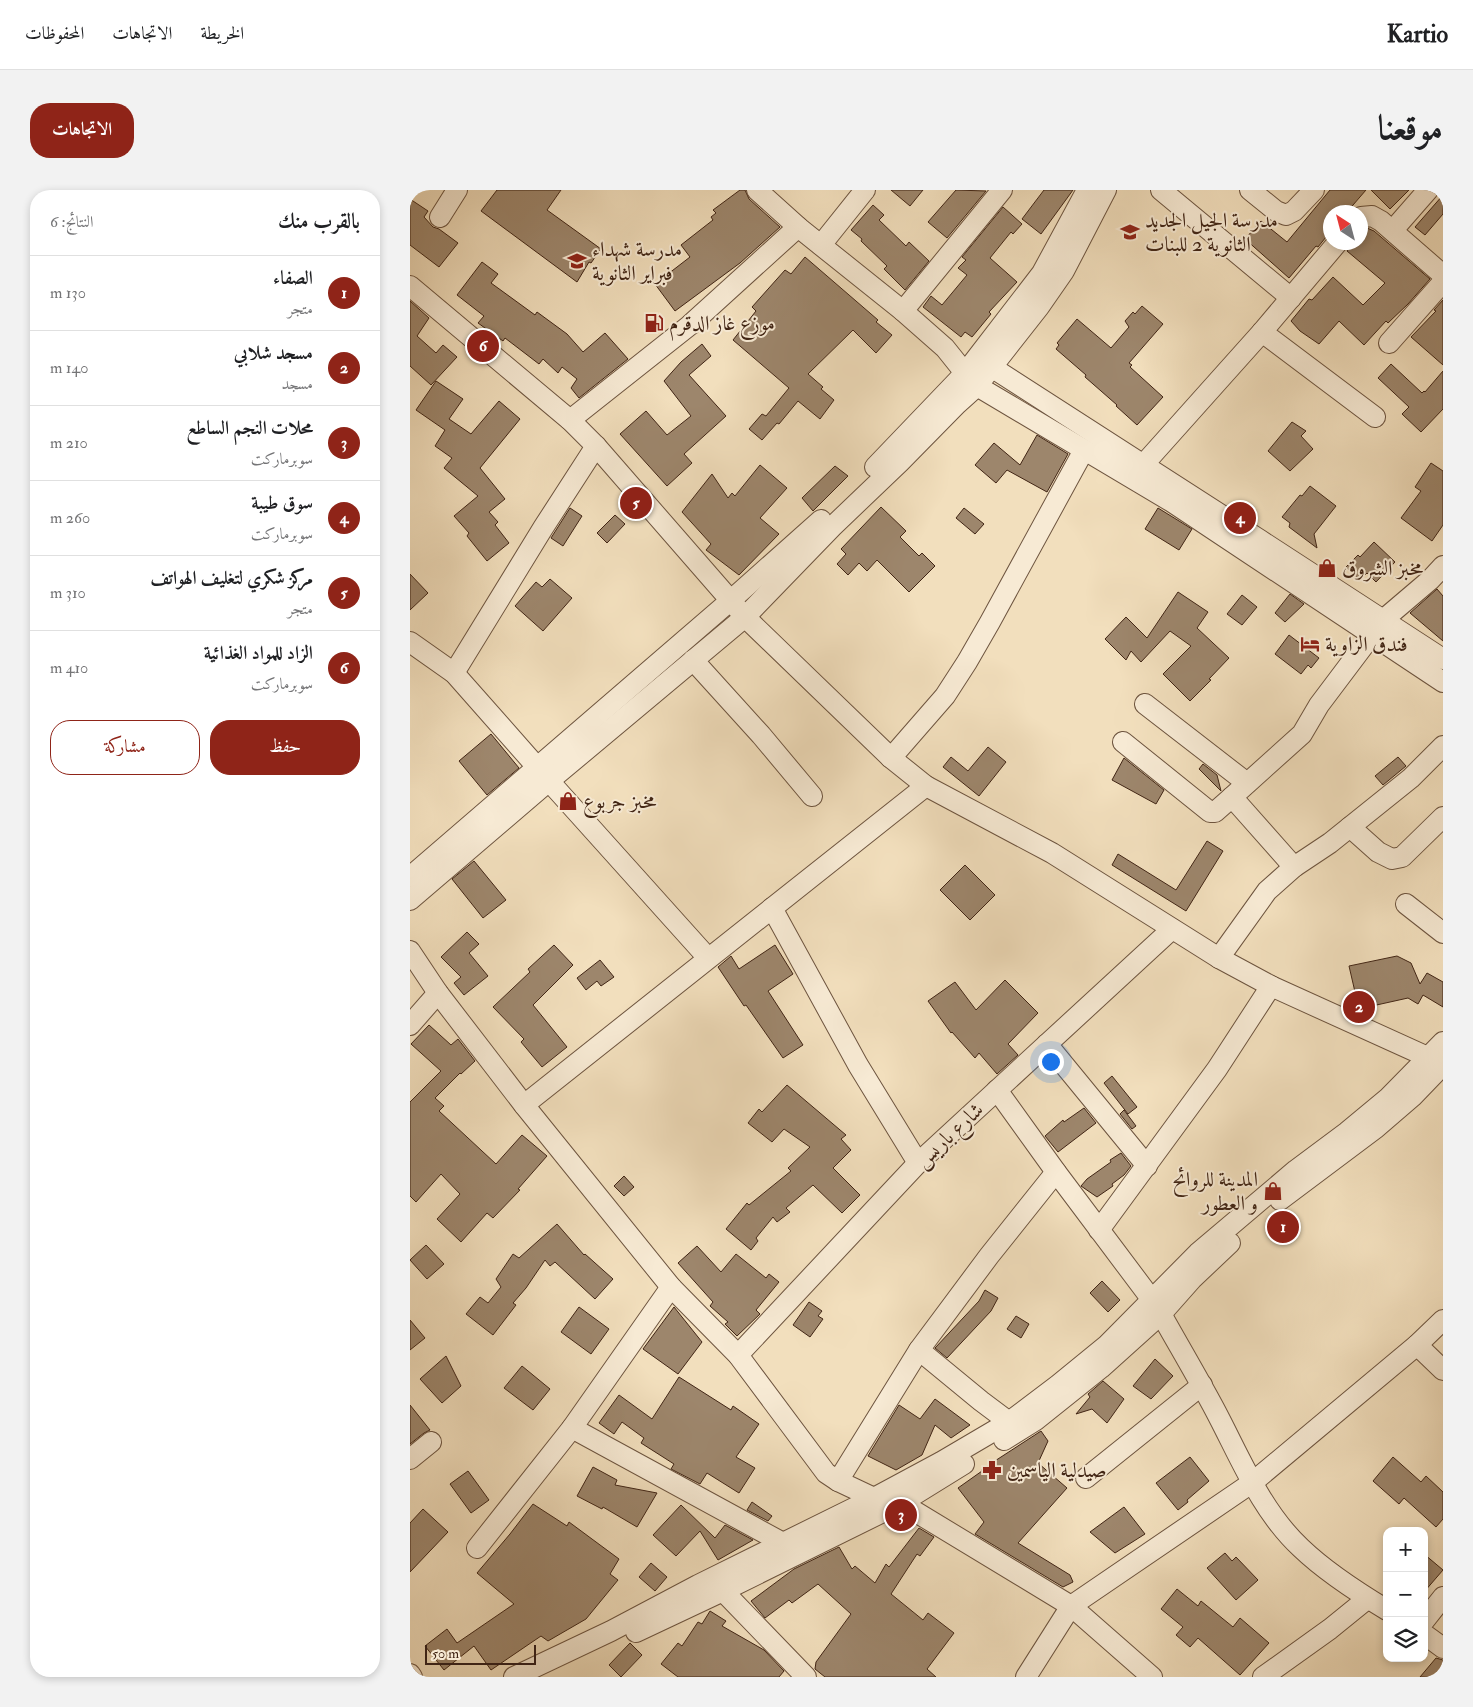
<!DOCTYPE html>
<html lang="ar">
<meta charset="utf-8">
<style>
:root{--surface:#fff;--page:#f2f2f2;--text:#202124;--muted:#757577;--line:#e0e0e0;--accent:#8f2418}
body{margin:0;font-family:"IM FELL Double Pica",Amiri,serif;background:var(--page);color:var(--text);direction:rtl}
.controls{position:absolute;right:15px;bottom:15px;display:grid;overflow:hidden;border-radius:10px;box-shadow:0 2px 8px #0003}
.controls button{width:45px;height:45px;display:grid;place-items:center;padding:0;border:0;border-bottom:1px solid var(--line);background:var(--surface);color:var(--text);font:25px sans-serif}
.compass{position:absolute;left:913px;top:15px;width:45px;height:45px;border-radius:50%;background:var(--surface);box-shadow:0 2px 8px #0003;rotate:324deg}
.scale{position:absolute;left:15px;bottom:12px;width:111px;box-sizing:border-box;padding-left:5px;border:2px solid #412515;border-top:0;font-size:14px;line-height:18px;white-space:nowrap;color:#412515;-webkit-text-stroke:4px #f7ead4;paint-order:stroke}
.you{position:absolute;left:640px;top:871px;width:18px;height:18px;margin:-12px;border:4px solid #fff;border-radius:50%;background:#1a73e8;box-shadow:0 0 0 8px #1a73e833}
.badge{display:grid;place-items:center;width:32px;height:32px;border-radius:50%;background:var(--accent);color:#fff;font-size:16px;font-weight:700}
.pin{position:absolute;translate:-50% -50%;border:2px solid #fff;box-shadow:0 1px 5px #0006}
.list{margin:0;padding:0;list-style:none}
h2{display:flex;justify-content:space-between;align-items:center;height:65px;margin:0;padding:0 20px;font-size:21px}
h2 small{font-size:16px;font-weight:400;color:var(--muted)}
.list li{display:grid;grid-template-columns:32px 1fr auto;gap:15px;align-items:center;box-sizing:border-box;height:75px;padding:0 20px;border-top:1px solid var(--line)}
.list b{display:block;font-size:19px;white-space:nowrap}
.list p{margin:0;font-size:16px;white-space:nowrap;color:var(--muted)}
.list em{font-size:16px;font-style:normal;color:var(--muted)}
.actions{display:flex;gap:10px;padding:15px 20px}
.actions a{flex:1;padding:11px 0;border:1px solid var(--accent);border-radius:20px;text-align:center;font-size:18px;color:var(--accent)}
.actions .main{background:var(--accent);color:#fff}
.icon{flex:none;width:28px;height:28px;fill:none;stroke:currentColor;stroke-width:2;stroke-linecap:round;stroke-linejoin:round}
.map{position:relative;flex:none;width:1033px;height:1487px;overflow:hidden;direction:ltr;border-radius:20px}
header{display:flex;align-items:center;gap:30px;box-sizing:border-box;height:70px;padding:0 25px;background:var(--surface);border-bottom:1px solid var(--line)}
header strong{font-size:24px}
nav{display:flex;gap:28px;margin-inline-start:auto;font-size:18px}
.intro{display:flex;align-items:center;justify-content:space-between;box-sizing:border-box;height:120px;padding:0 30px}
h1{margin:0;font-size:35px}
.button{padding:12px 22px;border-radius:20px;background:var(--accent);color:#fff;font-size:18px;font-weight:700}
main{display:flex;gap:30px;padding:0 30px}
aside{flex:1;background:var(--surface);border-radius:20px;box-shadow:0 2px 8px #0003}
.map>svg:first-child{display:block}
.building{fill:#9d866c;stroke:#412515}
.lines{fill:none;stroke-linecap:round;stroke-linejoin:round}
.minor-casing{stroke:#6d543f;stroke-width:22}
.minor{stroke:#f7ead4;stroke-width:20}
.labels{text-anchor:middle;stroke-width:4;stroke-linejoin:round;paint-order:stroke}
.poi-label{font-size:21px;fill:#412515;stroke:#f7ead4;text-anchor:start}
.street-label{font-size:21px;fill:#412515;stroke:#f7ead4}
</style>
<header>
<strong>Kartio</strong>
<nav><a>الخريطة</a><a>الاتجاهات</a><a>المحفوظات</a></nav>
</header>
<div class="intro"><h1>موقعنا</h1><a class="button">الاتجاهات</a></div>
<main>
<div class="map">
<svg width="1033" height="1487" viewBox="0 0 1033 1487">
<rect width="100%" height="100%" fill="#f2dfbd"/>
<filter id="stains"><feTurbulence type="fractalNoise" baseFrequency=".004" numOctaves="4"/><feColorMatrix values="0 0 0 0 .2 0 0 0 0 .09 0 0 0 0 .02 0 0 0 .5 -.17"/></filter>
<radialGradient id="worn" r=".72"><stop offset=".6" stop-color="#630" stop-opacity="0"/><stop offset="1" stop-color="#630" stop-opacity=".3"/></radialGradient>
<g class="building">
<polygon points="87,0 151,0 137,20 191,59 181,73 179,72 167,92 71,21"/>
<polygon points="330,0 335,0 339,9 370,37 330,73 265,121 245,94 280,67 271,55 303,30 301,27 306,23 303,20"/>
<polygon points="481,0 513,0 500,16"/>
<polygon points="546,0 576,1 537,48 518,32"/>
<polygon points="634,0 663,0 631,44 612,29"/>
<polygon points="920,0 956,0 937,22 920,22 920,42 908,57 906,56 879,88 835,49 851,31 877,52"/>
<polygon points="961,0 999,0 980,19"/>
<polygon points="1033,5 1033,24 1015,45 1005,37"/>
<polygon points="0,9 18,21 14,27 23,37 29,39 48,53 29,77 0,55"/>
<polygon points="463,15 474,25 469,30 496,56 499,52 519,71 495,100 474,79 477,76 451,51 452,49 441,40"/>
<polygon points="593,17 612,34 603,44 601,42 580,68 607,92 579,122 581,124 562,147 555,142 551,147 513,117 521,106 532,115 557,85 548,78 556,70 552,67"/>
<polygon points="957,38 964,41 1020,89 998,114 978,133 976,131 954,155 929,131 909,154 890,141 881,131 899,109 902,110 923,87 953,115 975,93 937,61 944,52 950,52 950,46"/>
<polygon points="395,67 468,130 466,132 482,145 466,163 443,140 398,184 413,197 411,199 424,210 410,229 388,211 369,234 367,233 352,250 339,239 352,224 356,226 379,198 323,150 346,121 342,117 375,80 381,84"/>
<polygon points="72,72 88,84 81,93 125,125 127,122 157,144 173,162 195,143 218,169 169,208 161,198 167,189 152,177 148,183 133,169 129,174 95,148 93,151 68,133 74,126 47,105"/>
<polygon points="1033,110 1033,175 1001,147 1026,121 1024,120"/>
<polygon points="0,111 19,128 7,146 26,163 33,155 47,167 21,195 0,176"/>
<polygon points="732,116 753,134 719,173 722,175 720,177 753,207 727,235 706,216 707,215 675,187 676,185 646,159 649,155 647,153 667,129 701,158 719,137 715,131 723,122 725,124"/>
<polygon points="292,154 301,166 279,185 316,226 274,264 282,273 257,296 210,244 236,221 257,245 281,226 254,191 271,172"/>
<polygon points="981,174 1012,203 1014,201 1015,202 1033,181 1033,219 1011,242 992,224 999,217 968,188"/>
<polygon points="26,191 53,209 39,229 61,244 89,211 110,229 70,278 95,309 79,322 88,332 85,335 99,353 77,371 57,346 59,343 44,326 68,306 34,278 42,268 25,256 35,240 6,220"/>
<polygon points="882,232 896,241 891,246 903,259 880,281 858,261"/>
<polygon points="627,245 658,264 637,302 597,280 586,293 565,275 584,253 610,275"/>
<polygon points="1021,273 1033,281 1033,335 1022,351 991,328 1011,301 1005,297"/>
<polygon points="350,275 377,298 350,328 369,344 329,385 296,360 301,354 272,322 302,284 318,308 322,303 325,306"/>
<polygon points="425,276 438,286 403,321 392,308"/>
<polygon points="900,296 926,316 904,344 907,358 879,337 880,333 872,327 890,305 892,306"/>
<polygon points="471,317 496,341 490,347 509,366 512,363 525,376 499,402 467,370 457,381 449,373 438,385 427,374 436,364 431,359"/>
<polygon points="160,318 172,326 153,356 141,348"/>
<polygon points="554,318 574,334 565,344 546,328"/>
<polygon points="748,318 782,339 769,360 735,339"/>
<polygon points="205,325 215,334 197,353 187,343"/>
<polygon points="964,352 985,372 966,392 957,383 950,390 936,377 948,365 950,367"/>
<polygon points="0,384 18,403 0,420"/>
<polygon points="140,389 162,408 133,441 105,416 126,392 132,397"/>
<polygon points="1027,399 1033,406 1033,451 1000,423"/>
<polygon points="768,402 798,422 787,438 819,468 799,489 801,490 780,511 753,484 781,456 760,441 731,472 721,461 716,470 695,449 716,427 737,448"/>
<polygon points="880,404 894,414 875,432 865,423"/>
<polygon points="832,405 847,417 832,435 817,424"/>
<polygon points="879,445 909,468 901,478 898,475 891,484 865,464"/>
<polygon points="81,544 109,578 77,605 49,571"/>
<polygon points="578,557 596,572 569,606 533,577 541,567 558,581"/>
<polygon points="988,567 996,576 973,595 965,586"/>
<polygon points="714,568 754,600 746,614 702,590"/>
<polygon points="793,574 807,585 811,601 789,579"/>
<polygon points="797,651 813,661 776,721 702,675 708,664 766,700"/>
<polygon points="64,671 96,710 73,728 42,689"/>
<polygon points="555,675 585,705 560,730 530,700"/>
<polygon points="57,742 69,754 59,763 78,786 54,805 44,793 51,787 31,767"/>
<polygon points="144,755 163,775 123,815 157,857 132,877 111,852 114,849 83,817 120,782 118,779"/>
<polygon points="365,755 383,784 358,801 393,855 373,868 336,815 334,816 308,777 321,766 329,779"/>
<polygon points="987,766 1001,773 1010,794 1017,783 1033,792 1033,817 1013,805 1008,814 998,808 953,818 948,815 939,776"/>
<polygon points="190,770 204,787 191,796 187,791 176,800 167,788"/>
<polygon points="595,790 628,823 598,854 608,865 587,884 569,863 565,868 542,842 541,843 518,811 545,792 566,820"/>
<polygon points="19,835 41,855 48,849 65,871 51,884 50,883 25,908 34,916 29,921 86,974 112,945 137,966 108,999 110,1000 83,1028 77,1023 51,1052 27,1029 50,1004 31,984 6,1012 0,1006 0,912 31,881 1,854"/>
<polygon points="702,886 727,917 718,924 694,893"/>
<polygon points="377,895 436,945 431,949 441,960 423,978 450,1005 432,1023 403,995 376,1018 380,1022 367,1032 363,1027 346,1048 348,1051 341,1060 316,1039 337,1013 339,1015 381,981 378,978 400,957 374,939 362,952 338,933 349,919 352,922"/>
<polygon points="674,918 686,933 648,962 635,946 653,930 654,932"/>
<polygon points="714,920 726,936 722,939 710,924"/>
<polygon points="711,963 721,976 714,985 702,994 703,996 687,1007 671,996 677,989 701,972 700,970"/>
<polygon points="214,986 224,997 214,1006 204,996"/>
<polygon points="147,1034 174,1065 175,1064 203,1089 185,1109 145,1072 140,1076 135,1070 116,1098 103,1113 106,1115 83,1145 56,1124 70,1107 78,1113 91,1097 86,1089 103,1064 109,1068"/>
<polygon points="16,1055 34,1074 17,1089 0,1070"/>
<polygon points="287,1056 311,1082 326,1064 356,1088 359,1084 369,1092 346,1120 350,1124 327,1146 315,1134 318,1132 300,1116 303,1112 268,1073"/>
<polygon points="692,1091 710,1110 698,1122 680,1103"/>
<polygon points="575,1100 588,1108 581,1121 537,1168 525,1158 569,1111"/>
<polygon points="399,1112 412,1121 408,1126 413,1129 400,1147 383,1135"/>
<polygon points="169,1117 199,1139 181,1164 151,1142"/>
<polygon points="264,1117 292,1152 268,1184 233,1159"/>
<polygon points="606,1126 619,1134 611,1148 597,1139"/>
<polygon points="0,1130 15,1148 0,1160"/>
<polygon points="36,1166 51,1196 32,1213 10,1189"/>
<polygon points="745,1169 763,1186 741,1209 723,1196"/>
<polygon points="112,1176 140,1199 123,1220 94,1198"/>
<polygon points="269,1187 321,1220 323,1216 349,1234 326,1267 345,1278 329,1303 297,1283 290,1294 261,1279 264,1274 231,1253 234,1248 212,1232 204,1244 189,1233 209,1205 242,1229"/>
<polygon points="693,1191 714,1209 697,1233 682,1219 666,1224 680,1207 678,1204"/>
<polygon points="525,1209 560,1235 541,1248 525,1235 512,1265 486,1280 458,1266 489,1215 510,1229"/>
<polygon points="0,1215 20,1240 14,1243 0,1254"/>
<polygon points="631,1241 638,1251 628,1273 657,1298 608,1353 660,1385 663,1392 653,1397 565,1344 574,1332 548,1298 572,1281 571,1280"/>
<polygon points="780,1267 799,1291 777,1310 778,1312 768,1320 746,1293"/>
<polygon points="983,1267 1011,1292 1016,1286 1033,1302 1033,1329 1026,1337 994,1308 989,1314 963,1291"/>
<polygon points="183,1277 207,1290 205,1295 247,1303 227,1337 193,1317 192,1319 167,1306"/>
<polygon points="58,1281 79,1310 61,1323 40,1294"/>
<polygon points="342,1312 362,1326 358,1331 337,1320"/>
<polygon points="123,1314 157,1336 159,1332 209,1369 200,1384 208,1390 176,1429 138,1451 131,1446 81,1480 64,1456 34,1480 15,1456 37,1439 47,1453 104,1414 67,1383 100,1344"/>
<polygon points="271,1315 305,1348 315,1335 343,1350 308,1370 290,1341 266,1366 243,1345"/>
<polygon points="714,1317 735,1344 705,1363 680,1342"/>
<polygon points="13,1319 38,1342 0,1382 0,1333"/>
<polygon points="509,1338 524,1347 510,1366 507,1364 481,1404 513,1430 518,1423 544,1443 517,1479 526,1487 415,1487 405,1479 406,1472 441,1424 408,1394 382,1413 379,1410 355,1428 341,1411 384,1379 429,1357 442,1379 445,1376 465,1393 476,1374 479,1377"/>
<polygon points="815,1363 822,1371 826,1367 848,1390 826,1410 797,1378"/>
<polygon points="1014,1364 1033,1380 1014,1402"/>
<polygon points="241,1373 257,1387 245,1401 229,1387"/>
<polygon points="767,1399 788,1416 791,1411 823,1437 830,1428 859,1453 830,1485 788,1448 780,1457 766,1445 773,1437 751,1419"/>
<polygon points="300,1421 316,1431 312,1436 354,1460 374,1481 369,1487 268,1487 251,1474 268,1453 272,1456 288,1432 292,1434"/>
<polygon points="220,1453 232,1465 211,1487 199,1475"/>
<polygon points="1026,1468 1033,1470 1033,1487 1010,1487"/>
</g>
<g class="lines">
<g class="minor-casing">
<g id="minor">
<polyline points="347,0 388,37 493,121 535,158 555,183 567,196 762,312 1033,492"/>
<polyline points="751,0 881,108"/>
<polyline points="840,0 866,21 876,25 884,21 904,0"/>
<polyline points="30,27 47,0"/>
<polyline points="951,27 962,26 971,31 1033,85"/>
<polyline points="983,40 1018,0"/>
<polyline points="411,55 455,0"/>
<polyline points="0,96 160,230 186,256 335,427 481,568 516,596 642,663 809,768 861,796 1033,874"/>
<polyline points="493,121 592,0"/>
<polyline points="852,142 965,227"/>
<polyline points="979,153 1033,92"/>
<polyline points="572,171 850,350 1033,469"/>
<polyline points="160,230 280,135 388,37"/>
<polyline points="465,277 555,183 632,83 677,0"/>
<polyline points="725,284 852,142 928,52"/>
<polyline points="0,452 44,483 127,577"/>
<polyline points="283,470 351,545 402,606"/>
<polyline points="44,483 133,338 186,256"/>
<polyline points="735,514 837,593"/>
<polyline points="713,552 800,622 805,622 822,607"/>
<polyline points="481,568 535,506 557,472 580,432 674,260"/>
<polyline points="139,591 298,768"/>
<polyline points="940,637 968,662 982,669 992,667 1033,627"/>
<polyline points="884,677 822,607 892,544 909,515 973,430 1020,390 1033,376"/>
<polyline points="0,687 320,411 411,330"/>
<polyline points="0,710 139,591 335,427 422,337 490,272 547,214 567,196 629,117 654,81 696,0"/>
<polyline points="996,714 1033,743"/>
<polyline points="362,718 448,875 508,973"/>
<polyline points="0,761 28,803 114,915 261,1097 328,1165 416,1283 428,1291 464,1308 491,1313 661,1416 742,1487"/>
<polyline points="809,768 857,701 884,677 920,653 1001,588 1033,556"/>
<polyline points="0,835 28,803"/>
<polyline points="637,854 737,976"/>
<polyline points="587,900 646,982 742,1110"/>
<polyline points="114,915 516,596"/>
<polyline points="870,1010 966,938 1002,907 1033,875"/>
<polyline points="689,1040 807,879 861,796"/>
<path d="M751 1124C769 1156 788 1188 805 1220 830 1267 851 1321 891 1358 916 1382 947 1402 977 1420"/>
<polyline points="1007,1155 1033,1180"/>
<polyline points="509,1160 571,1211 599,1232"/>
<polyline points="328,1165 508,973 762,739"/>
<polyline points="162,1238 373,1353"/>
<polyline points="594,1250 626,1230 691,1178 751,1124 782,1089 820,1053"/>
<polyline points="0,1269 21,1252"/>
<polyline points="676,1288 792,1195"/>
<polyline points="428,1291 509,1160 579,1066 646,982"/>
<polyline points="67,1358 162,1238 261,1097"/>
<polyline points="313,1401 396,1487"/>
<polyline points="1014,1431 1033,1407"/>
<polyline points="226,1442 313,1401 491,1313 554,1274"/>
<polyline points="1014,1444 1033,1458"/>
<polyline points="0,1484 2,1487"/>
<polyline points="104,1487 201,1441 288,1395 464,1308 531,1272 599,1232 648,1195 697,1155 788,1063 886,980 937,942 978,908 1033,852"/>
<polyline points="616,1487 661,1416 843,1292 1007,1155 1033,1130"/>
<polyline points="853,1487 920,1439 957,1409"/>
</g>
</g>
<use href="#minor" class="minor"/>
</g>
<defs>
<g id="school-bare" transform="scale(1.5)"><path d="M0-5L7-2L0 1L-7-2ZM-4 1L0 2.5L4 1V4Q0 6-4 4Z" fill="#8f2418" stroke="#f7ead4" stroke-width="2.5" paint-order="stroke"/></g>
<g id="fuel-bare" transform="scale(1.5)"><path d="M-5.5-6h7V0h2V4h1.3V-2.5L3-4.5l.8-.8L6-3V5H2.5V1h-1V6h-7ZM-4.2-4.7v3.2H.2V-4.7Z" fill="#8f2418" stroke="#f7ead4" stroke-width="2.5" paint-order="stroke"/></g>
<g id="shop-bare" transform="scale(1.5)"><path d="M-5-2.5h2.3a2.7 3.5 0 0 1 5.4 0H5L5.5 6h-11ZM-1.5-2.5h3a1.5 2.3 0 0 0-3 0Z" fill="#8f2418" stroke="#f7ead4" stroke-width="2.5" paint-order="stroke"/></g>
<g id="hotel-bare" transform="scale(1.5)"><path d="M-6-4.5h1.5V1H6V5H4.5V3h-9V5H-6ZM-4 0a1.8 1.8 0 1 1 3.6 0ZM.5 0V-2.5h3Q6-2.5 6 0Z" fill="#8f2418" stroke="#f7ead4" stroke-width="2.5" paint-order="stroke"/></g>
<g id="pharmacy-bare" transform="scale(1.5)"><path d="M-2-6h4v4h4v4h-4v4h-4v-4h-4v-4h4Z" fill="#8f2418" stroke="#f7ead4" stroke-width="2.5" paint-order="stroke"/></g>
</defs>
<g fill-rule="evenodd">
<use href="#school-bare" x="720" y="42"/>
<use href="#school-bare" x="167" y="71"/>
<use href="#fuel-bare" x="244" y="133"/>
<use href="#shop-bare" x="917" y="378"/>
<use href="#hotel-bare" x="900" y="454"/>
<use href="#shop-bare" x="158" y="611"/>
<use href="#shop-bare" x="863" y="1001"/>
<use href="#pharmacy-bare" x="582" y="1280"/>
</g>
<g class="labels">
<g class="poi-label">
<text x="735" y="37">مدرسة الجيل الجديد<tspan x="735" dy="24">الثانوية 2 للبنات</tspan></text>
<text x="182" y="66">مدرسة شهداء<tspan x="182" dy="24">فبراير الثانوية</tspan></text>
<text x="259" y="140">موزع غاز الدقرم</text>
<text x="932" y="385">مخبز الشروق</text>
<text x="915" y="461">فندق الزاوية</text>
<text x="173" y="618">مخبز جربوع</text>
<text x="848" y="996" text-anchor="end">المدينة للروائح<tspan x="848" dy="24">و العطور</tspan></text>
<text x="597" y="1287">صيدلية الياسمين</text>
</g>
<g class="street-label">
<text transform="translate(539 945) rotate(-43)" y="7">شارع باريس</text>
</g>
</g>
<rect width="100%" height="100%" filter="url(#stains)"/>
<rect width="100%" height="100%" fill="url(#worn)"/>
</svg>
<div class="controls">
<button>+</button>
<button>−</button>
<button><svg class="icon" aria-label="layers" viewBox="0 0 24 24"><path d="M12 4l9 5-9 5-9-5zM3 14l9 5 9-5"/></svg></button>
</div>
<svg class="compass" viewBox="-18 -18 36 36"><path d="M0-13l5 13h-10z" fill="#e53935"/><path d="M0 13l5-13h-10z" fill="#757577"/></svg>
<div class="scale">50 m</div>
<div class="you"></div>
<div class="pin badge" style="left:873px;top:1037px">1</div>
<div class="pin badge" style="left:949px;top:817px">2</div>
<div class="pin badge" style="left:491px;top:1325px">3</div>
<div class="pin badge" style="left:830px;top:328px">4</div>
<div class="pin badge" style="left:226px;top:313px">5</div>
<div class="pin badge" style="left:73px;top:156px">6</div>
</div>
<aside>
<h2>بالقرب منك<small>النتائج: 6</small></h2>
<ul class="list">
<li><span class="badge">1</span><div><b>الصفاء</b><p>متجر</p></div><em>130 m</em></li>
<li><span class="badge">2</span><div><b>مسجد شلابي</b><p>مسجد</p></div><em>140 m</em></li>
<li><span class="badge">3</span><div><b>محلات النجم الساطع</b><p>سوبرماركت</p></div><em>210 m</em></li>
<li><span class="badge">4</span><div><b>سوق طيبة</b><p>سوبرماركت</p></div><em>260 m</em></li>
<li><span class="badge">5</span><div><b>مركز شكري لتغليف الهواتف</b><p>متجر</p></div><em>310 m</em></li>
<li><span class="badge">6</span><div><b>الزاد للمواد الغذائية</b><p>سوبرماركت</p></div><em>410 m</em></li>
</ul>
<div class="actions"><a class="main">حفظ</a><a>مشاركة</a></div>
</aside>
</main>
